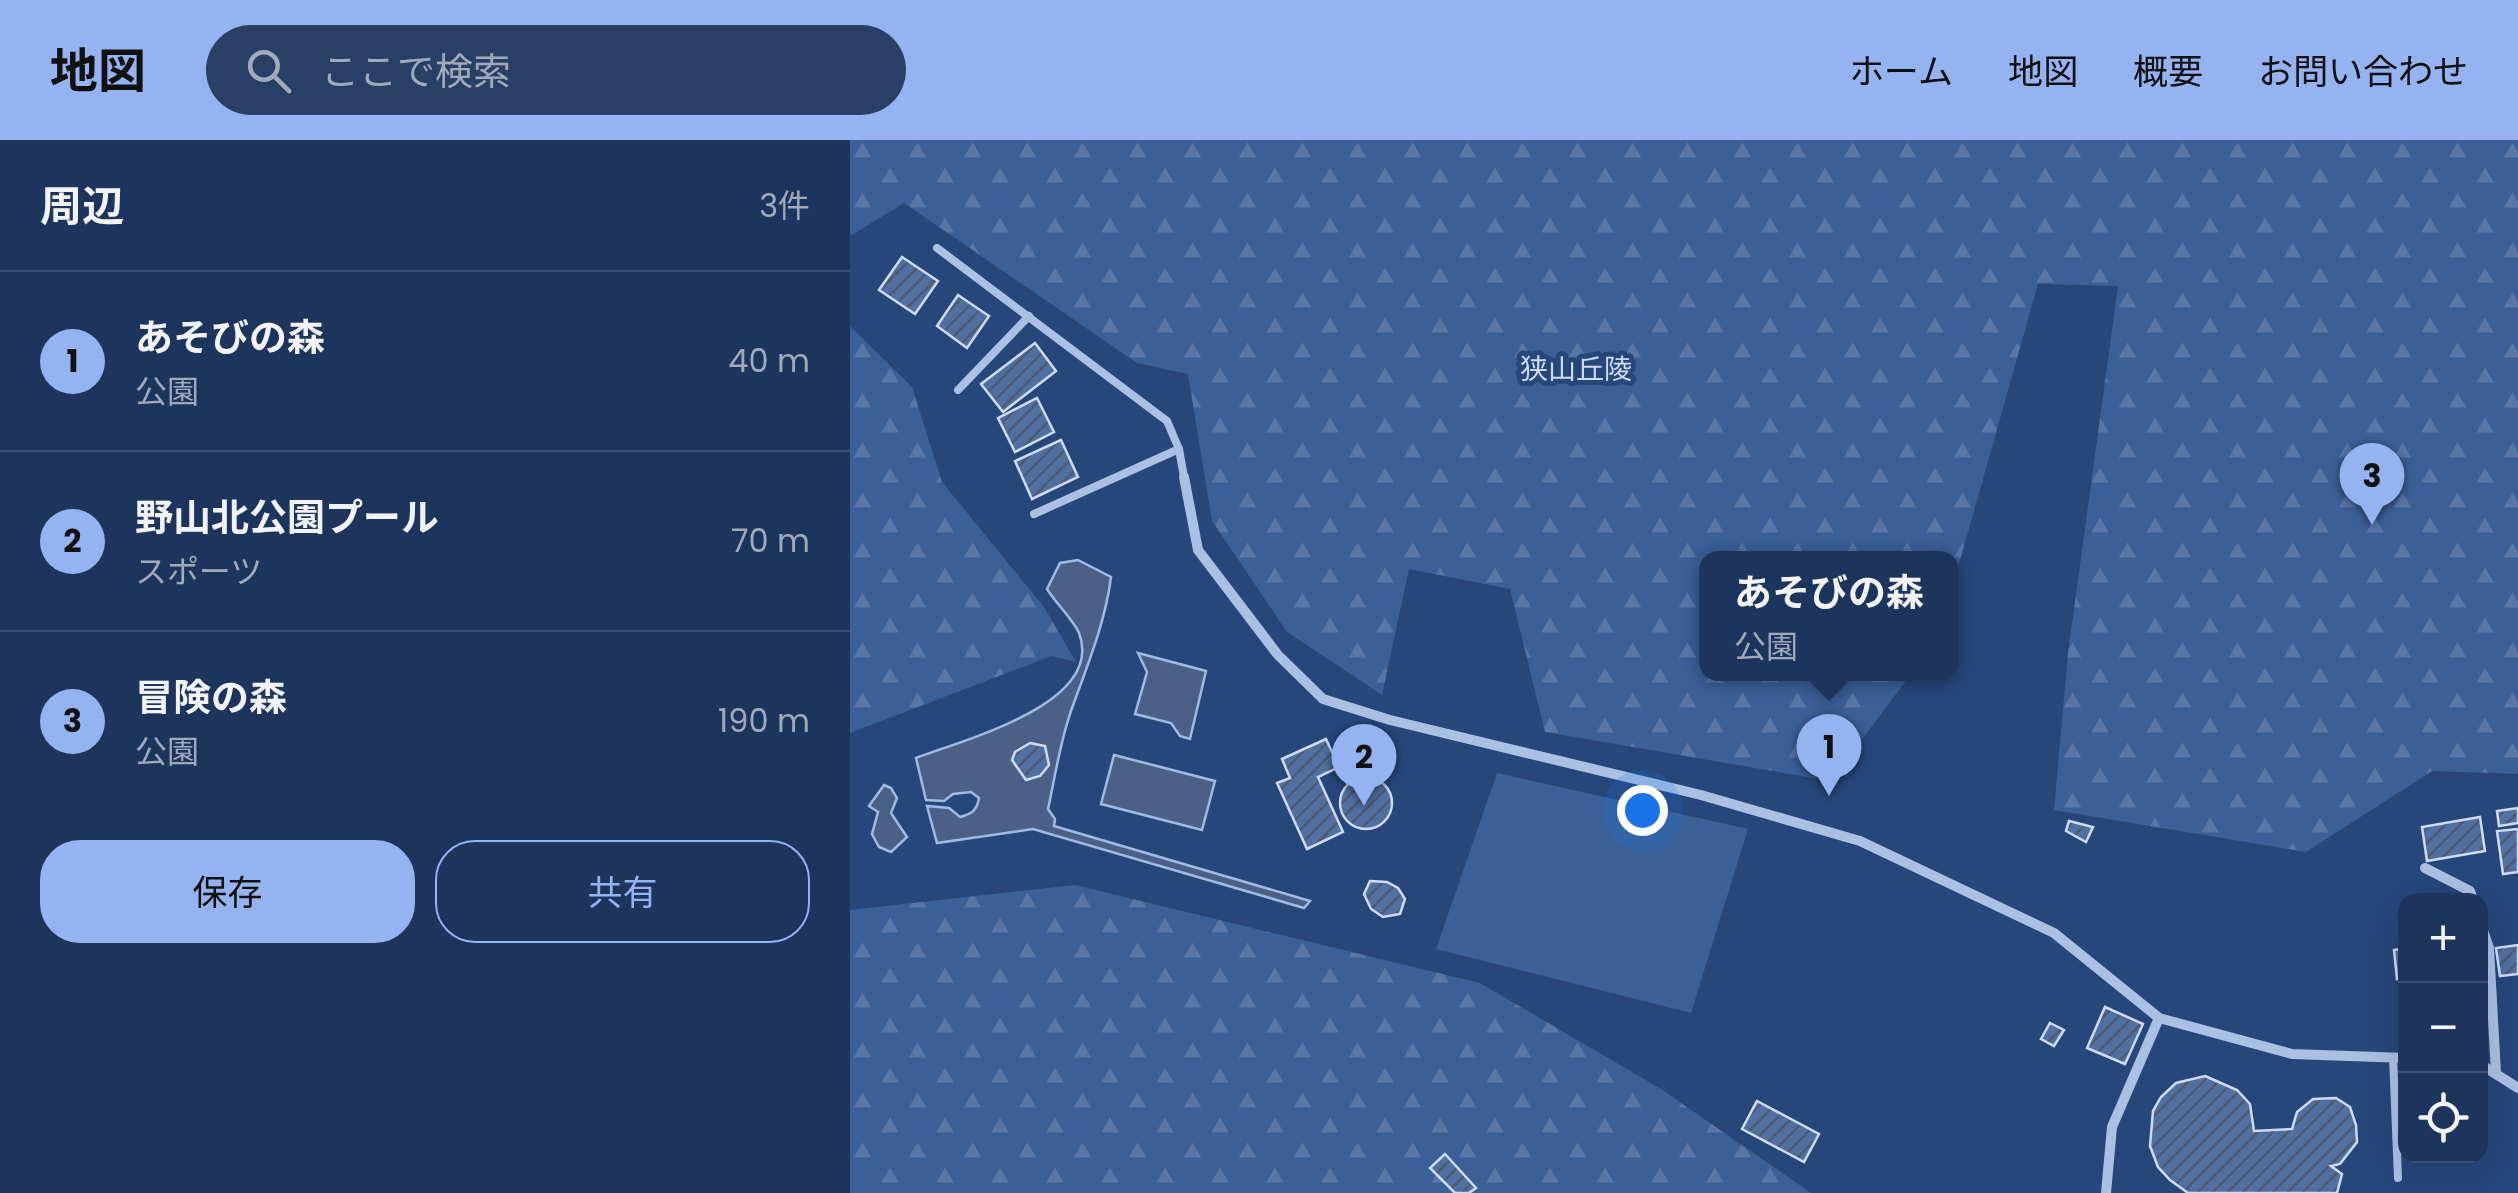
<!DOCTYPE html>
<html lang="ja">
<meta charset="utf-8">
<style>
:root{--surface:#1d345c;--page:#2a3f65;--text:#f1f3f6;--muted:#a0aabb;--line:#3b4f72;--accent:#95b2f1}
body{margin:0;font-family:Poppins,"Noto Sans JP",sans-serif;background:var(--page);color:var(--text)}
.controls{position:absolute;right:30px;bottom:30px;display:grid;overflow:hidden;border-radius:20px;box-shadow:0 10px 40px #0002}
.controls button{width:90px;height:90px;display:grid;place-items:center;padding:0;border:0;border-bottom:2px solid var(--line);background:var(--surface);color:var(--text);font:50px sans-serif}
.you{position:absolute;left:792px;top:670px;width:35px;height:35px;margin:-25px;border:8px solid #fff;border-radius:50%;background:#1a73e8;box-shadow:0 0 0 15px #1a73e833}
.badge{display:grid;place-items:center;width:65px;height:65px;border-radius:50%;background:var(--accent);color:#111;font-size:32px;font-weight:700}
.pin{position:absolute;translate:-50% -82px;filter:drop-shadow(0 2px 5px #0008)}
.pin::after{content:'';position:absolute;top:52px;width:35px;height:30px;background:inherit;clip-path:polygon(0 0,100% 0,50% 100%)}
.popup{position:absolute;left:849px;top:411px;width:260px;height:130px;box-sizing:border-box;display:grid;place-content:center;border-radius:20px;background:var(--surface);filter:drop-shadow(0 2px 8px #0005);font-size:32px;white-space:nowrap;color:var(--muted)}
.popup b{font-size:38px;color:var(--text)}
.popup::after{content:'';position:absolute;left:50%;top:100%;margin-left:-20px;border:20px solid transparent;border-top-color:var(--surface)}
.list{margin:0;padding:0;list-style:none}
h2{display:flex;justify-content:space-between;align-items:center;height:130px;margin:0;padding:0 40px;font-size:42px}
h2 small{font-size:32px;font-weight:400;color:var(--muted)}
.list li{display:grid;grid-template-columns:65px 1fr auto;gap:30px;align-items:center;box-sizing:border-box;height:180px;padding:0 40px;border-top:2px solid var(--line)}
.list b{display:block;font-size:38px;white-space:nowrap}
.list p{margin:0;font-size:32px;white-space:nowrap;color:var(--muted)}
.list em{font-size:32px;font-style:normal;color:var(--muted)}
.actions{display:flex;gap:20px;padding:30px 40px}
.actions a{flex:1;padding:22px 0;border:2px solid var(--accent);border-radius:40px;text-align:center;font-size:35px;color:var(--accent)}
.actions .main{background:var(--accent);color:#111}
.icon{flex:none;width:55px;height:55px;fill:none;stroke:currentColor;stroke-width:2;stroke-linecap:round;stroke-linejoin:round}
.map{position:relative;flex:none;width:1668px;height:1053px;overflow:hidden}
header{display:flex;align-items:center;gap:60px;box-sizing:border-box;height:140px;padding:0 50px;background:var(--accent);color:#111}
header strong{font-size:48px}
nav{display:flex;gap:55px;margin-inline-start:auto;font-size:35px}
.search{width:700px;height:90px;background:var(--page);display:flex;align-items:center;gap:25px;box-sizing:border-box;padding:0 35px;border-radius:55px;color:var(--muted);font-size:38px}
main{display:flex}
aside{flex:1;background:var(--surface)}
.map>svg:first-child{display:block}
.forest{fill:url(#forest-firs)}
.green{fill:#3b5f97}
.water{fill:#4a6086;stroke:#9fbbe4;stroke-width:2.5}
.building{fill:url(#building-hatch);stroke:#cddcf3;stroke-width:2.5}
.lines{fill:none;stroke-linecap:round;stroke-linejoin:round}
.service{stroke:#abc1e3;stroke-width:8}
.minor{stroke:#abc1e3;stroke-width:10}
.labels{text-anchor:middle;stroke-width:10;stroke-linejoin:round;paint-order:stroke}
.park-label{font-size:28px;fill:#cddcf3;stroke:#27467a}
</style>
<header>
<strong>地図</strong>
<div class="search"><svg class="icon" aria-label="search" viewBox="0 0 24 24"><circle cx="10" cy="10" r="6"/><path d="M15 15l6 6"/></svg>ここで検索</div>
<nav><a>ホーム</a><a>地図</a><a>概要</a><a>お問い合わせ</a></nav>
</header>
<main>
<aside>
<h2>周辺<small>3件</small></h2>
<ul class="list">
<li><span class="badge">1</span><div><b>あそびの森</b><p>公園</p></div><em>40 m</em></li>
<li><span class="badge">2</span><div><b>野山北公園プール</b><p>スポーツ</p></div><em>70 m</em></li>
<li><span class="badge">3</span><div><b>冒険の森</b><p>公園</p></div><em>190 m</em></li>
</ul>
<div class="actions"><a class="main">保存</a><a>共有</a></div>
</aside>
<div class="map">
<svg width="1668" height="1053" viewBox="0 0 1668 1053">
<defs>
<pattern id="forest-firs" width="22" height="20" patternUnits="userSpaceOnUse" patternTransform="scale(2.5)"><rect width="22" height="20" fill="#3b5f97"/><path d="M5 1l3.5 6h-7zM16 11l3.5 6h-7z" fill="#5877a7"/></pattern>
<pattern id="building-hatch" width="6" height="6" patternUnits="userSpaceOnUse" patternTransform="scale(2.5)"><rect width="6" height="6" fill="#5070a3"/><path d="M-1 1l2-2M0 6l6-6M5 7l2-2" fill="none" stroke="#4e5a6f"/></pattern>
</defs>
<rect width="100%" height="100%" fill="#27467a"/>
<g class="forest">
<polygon points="0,0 1668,0 1668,634 1582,631 1456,712 1204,670 1218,513 1268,146 1188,144 1102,449 1102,418 856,418 856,534 1061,534 981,641 695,592 660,449 559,429 532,555 437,492 362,381 338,234 287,223 54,63 0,96"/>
<polygon points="0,186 62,247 92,342 194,467 226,522 201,516 0,593"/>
<polygon points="225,745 630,843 811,949 961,1053 0,1053 0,770"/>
</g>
<polygon class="green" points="647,633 898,689 841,873 586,809"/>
<g class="water">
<path d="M228 420 261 437C255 484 237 526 221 571 210 602 205 637 198 669L205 679 204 686 460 761 454 768 183 689 87 703 77 666 99 668 110 677C122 674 127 670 129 658L121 652 103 654 94 661 76 660 66 618C112 600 256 564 229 493 224 481 205 462 197 449L210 423Z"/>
<polygon points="288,513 356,531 340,599 330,596 321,583 285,574 297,532"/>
<polygon points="264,615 365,641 352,690 251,664"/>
<polygon points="34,645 41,648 47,658 41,673 57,697 41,712 29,707 22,694 28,672 19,666"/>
</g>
<g class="building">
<polygon points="52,117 88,141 65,174 29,150"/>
<polygon points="108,155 139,176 117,208 87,186"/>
<polygon points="185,203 206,231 153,272 131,244"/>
<polygon points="187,258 204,292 165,312 148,278"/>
<polygon points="211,300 228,337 182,359 165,321"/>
<polygon points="476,599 489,627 468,637 493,692 457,709 427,643 440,638 432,619"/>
<polygon points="180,603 195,606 199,625 190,636 176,640 162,620 165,612"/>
<circle cx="516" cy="663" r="26"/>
<polygon points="1668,668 1668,683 1649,686 1647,671"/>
<polygon points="1630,677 1635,711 1577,721 1572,687"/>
<polygon points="1219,681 1243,687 1236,702 1216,691"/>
<polygon points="1668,689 1668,732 1653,734 1647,691"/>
<polygon points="520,741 537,742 548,748 555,759 550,774 533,777 521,769 514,754"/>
<polygon points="1668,805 1668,834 1650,836 1646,808"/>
<polygon points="1556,808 1556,838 1547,839 1544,810"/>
<polygon points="1255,867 1293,884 1275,924 1237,908"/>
<polygon points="1200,883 1214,890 1204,906 1191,899"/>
<polygon points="1355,936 1387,950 1400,964 1404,991 1442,989 1447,972 1463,959 1486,958 1500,967 1506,985 1507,1002 1490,1024 1481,1026 1492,1034 1487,1053 1338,1053 1320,1040 1308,1027 1300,1006 1303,971 1311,957 1326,943"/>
<polygon points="907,961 969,994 954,1022 892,989"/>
<polygon points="595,1014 626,1048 619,1053 605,1053 580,1028"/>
</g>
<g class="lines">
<g class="service">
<polyline points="87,108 317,281 329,309"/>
<polyline points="108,250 179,176"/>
<polyline points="184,374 329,309 334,337"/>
<polyline points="1543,917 1548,1038"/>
</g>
<g class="minor">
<polyline points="334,337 348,410 428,515 473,559 540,580 851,655 1010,701 1204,793 1309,878 1442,914 1556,918"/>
<polyline points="1575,728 1620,751 1623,760"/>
<polyline points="1630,782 1639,808 1646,933"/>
<polyline points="1630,924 1668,948"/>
<polyline points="1256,1053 1262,987 1309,878"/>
</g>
</g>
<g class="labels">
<g class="park-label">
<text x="726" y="239">狭山丘陵</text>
</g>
</g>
</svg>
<div class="controls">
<button>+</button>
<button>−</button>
<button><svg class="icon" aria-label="locate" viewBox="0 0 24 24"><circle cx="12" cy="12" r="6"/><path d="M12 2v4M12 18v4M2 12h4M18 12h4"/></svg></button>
</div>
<div class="you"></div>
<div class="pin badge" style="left:979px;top:656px">1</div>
<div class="popup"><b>あそびの森</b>公園</div>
<div class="pin badge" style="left:514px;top:666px">2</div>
<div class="pin badge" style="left:1522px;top:385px">3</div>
</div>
</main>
